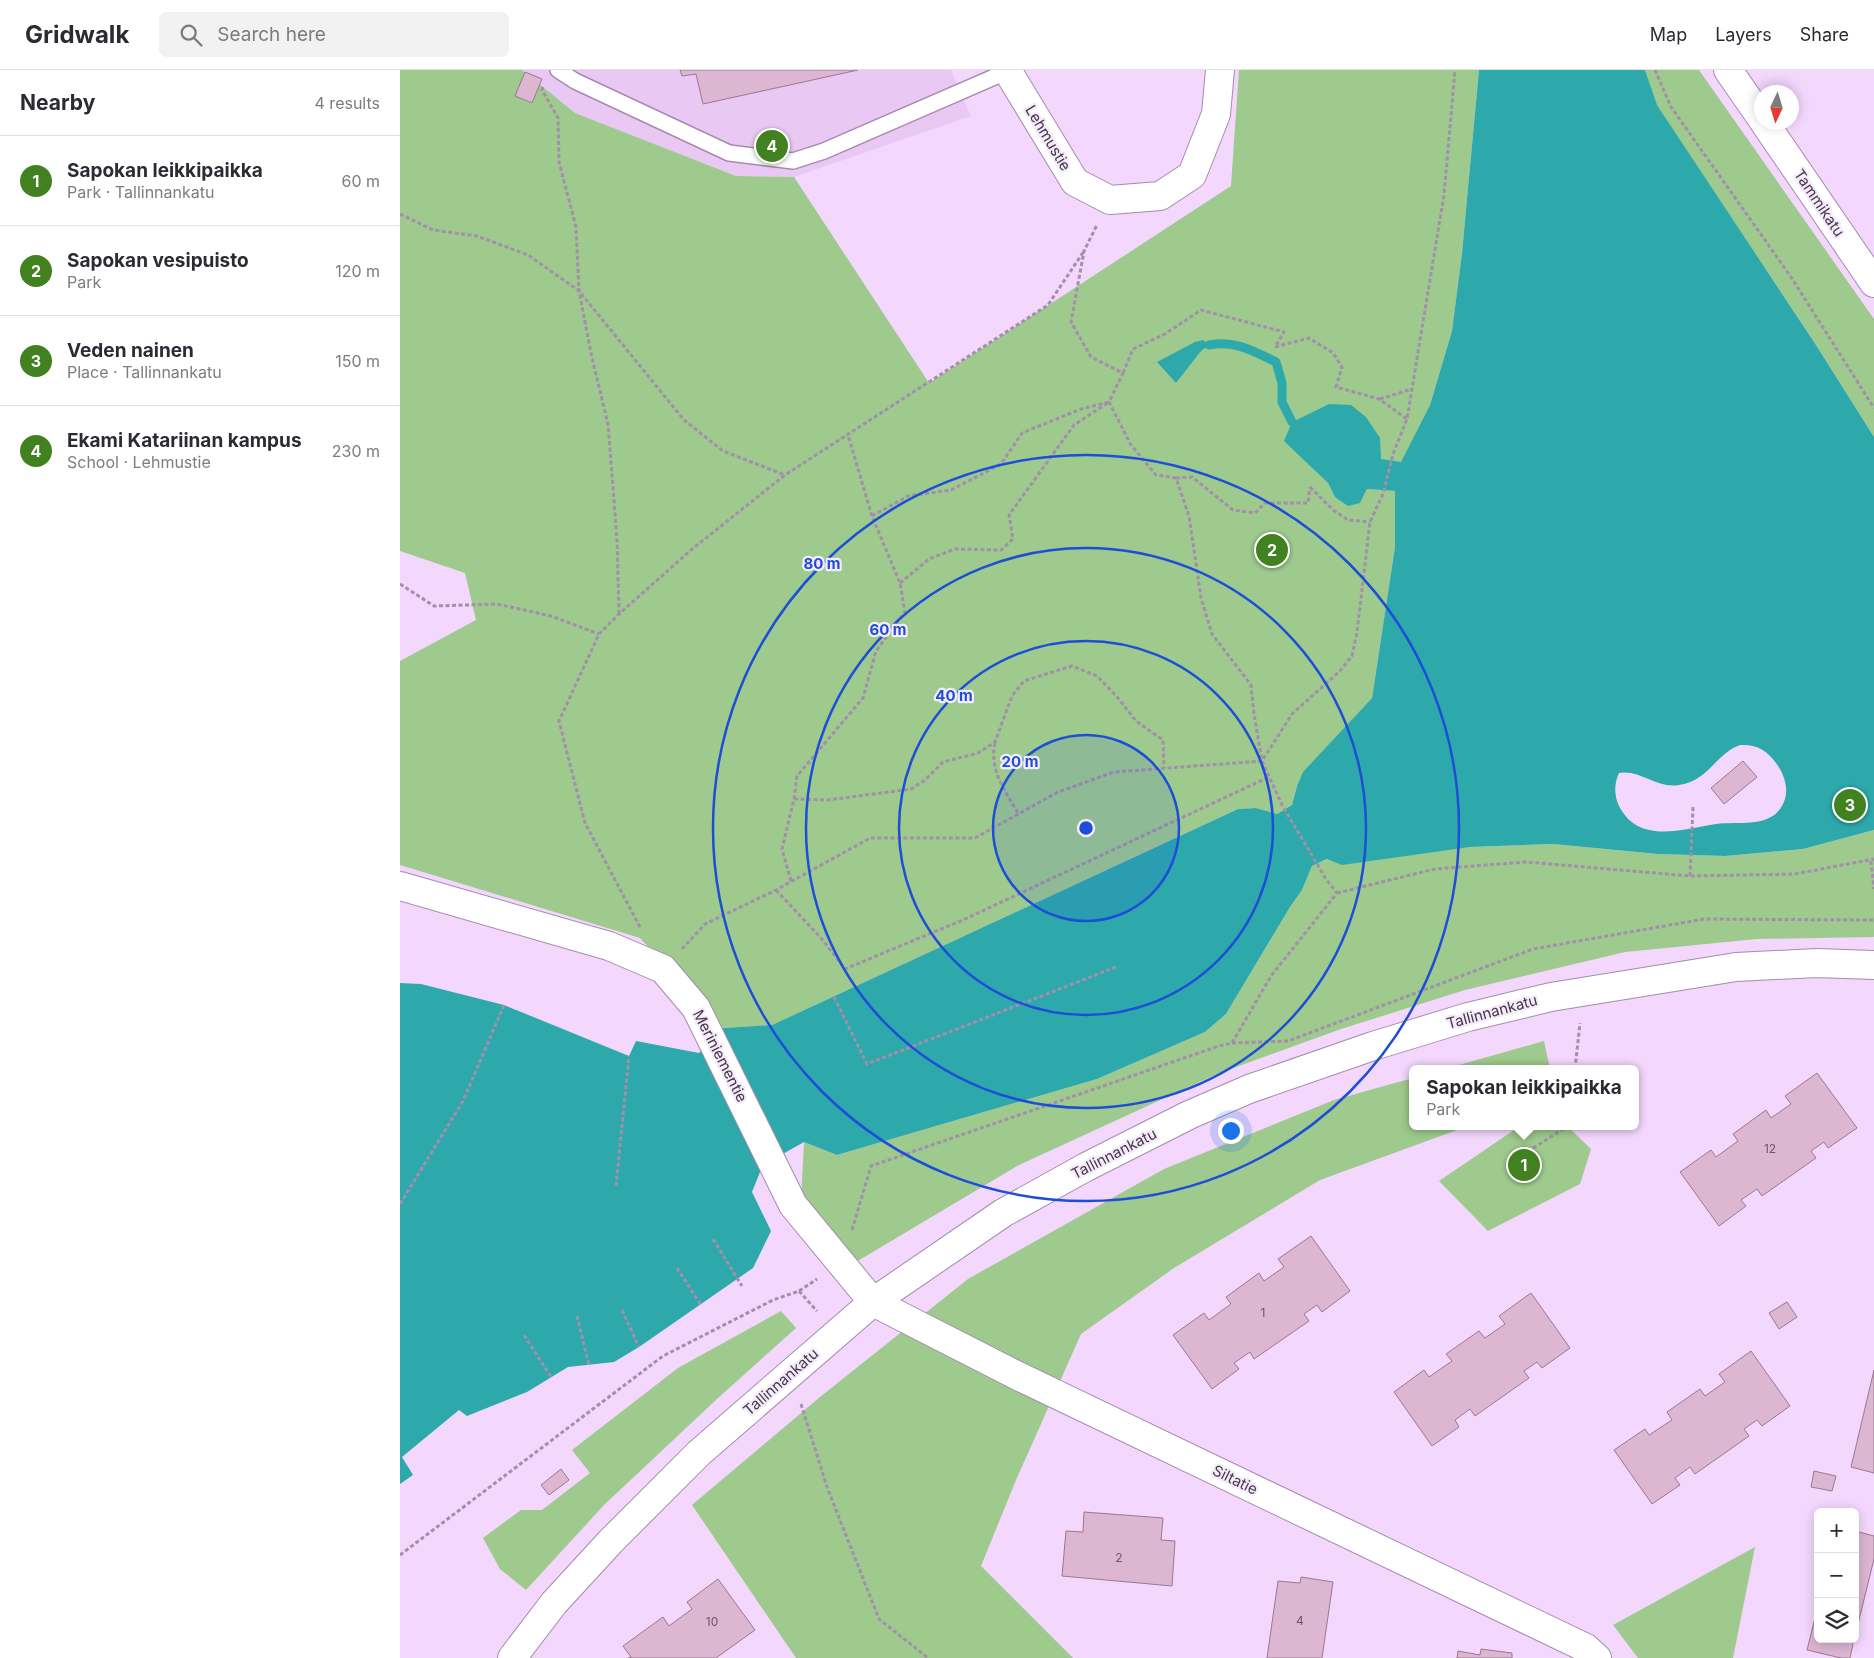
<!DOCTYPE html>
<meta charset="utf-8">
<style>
:root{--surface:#fff;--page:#f2f2f3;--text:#2b2b33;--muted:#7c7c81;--line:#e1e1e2;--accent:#428120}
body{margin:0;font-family:Inter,sans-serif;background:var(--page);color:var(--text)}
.controls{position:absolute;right:15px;bottom:15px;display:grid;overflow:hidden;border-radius:8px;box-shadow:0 2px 12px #0003}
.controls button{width:45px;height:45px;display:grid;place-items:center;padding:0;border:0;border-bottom:1px solid var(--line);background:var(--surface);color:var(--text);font:25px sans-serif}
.compass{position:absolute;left:1354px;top:15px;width:45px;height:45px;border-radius:50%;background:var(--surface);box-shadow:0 2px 12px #0003;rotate:184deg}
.you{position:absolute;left:830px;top:1060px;width:18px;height:18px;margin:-12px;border:4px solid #fff;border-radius:50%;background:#1a73e8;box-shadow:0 0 0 8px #1a73e833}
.badge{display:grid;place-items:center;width:32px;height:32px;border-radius:50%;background:var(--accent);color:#fff;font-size:16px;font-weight:700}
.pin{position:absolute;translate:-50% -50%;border:2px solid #fff;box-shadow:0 1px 5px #0006}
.popup{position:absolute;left:1009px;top:995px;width:230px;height:65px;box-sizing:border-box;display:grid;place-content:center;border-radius:8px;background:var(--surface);filter:drop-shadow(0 1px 4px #0005);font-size:16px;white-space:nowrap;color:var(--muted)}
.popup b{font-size:19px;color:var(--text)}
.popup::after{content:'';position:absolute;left:50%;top:100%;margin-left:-10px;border:10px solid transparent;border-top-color:var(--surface)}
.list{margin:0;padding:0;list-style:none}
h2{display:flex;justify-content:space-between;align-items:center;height:65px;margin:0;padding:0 20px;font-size:21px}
h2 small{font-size:16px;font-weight:400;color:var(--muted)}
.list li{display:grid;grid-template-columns:32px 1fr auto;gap:15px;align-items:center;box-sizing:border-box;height:90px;padding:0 20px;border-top:1px solid var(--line)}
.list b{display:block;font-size:19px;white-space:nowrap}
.list p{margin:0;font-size:16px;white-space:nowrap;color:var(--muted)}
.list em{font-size:16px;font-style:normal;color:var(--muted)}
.icon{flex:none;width:28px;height:28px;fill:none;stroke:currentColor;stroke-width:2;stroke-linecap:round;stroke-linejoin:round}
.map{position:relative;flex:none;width:1474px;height:1588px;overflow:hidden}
header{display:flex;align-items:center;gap:30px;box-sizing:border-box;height:70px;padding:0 25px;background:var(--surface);border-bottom:1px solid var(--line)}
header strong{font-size:24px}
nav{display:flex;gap:28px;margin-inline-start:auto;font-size:18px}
.search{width:350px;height:45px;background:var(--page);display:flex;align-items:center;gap:12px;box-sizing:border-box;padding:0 18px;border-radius:8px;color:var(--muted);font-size:19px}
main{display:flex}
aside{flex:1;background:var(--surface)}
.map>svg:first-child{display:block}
.built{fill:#e9c9f4}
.green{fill:#9eca8d}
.water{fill:#2da9ab;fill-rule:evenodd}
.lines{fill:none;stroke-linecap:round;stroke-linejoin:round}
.stream{stroke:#2da9ab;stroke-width:9}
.building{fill:#ddb6d2;stroke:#9b7791}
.service-casing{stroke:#a58bae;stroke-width:18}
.minor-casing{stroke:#a58bae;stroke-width:30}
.tertiary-casing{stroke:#a58bae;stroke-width:30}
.path{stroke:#a38fab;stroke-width:3;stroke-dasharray:4 2.5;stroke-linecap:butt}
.service{stroke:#fff;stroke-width:15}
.minor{stroke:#fff;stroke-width:28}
.tertiary{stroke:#fff;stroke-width:28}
.ring{fill:none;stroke:#1d4ed8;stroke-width:2.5}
.labels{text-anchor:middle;stroke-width:4.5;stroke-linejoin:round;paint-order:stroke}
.number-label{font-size:12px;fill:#6a586a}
.street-label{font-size:15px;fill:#433847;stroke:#f6ebfa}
.centre{fill:#1d4ed8;stroke:#f6ebfa;stroke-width:2.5}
.ring-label{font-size:15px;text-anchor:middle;font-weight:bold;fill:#1d4ed8;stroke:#f6ebfa;stroke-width:4.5;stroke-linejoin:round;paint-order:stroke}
</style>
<header>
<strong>Gridwalk</strong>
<div class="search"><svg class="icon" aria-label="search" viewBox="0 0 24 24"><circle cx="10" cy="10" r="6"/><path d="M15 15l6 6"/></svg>Search here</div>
<nav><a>Map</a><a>Layers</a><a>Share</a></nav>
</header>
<main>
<aside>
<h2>Nearby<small>4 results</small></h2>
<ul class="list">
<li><span class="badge">1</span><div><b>Sapokan leikkipaikka</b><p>Park · Tallinnankatu</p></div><em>60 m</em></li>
<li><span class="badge">2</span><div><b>Sapokan vesipuisto</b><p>Park</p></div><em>120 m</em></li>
<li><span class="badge">3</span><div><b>Veden nainen</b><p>Place · Tallinnankatu</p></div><em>150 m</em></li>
<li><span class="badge">4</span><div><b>Ekami Katariinan kampus</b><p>School · Lehmustie</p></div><em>230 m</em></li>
</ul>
</aside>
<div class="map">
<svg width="1474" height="1588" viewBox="0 0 1474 1588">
<rect width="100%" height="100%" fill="#f3d7fd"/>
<polygon class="built" points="122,0 551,0 571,46 394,107 336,106 175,43"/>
<g class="green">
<polygon points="0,0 122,0 175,43 336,106 394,107 529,313 831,116 839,0 1079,0 1062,183 1052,261 1030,335 1001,393 980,389 929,334 893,352 910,395 928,413 935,427 960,433 967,419 995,421 995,477 972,628 904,702 897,716 892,735 877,744 856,738 838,739 372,955 323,958 240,868 0,795 0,591 76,550 65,503 0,481"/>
<polygon points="1245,0 1299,0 1474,249 1474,367 1416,275 1256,34"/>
<polygon points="1474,760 1474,867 1357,869 1225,882 1065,920 941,959 817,1004 619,1095 456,1192 401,1130 404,1072 437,1085 697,1009 805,962 826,944 890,837 902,820 912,796 928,789 1070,777 1153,774 1258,784 1325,786 1403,779"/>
<polygon points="1144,971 1150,999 1045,999"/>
<polygon points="1013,1008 1013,1056 1068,1056 920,1110 774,1198 681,1264 616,1410 581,1496 673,1588 396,1588 292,1435 420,1327 568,1209 764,1099 934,1030"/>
<polygon points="1120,1056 1168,1057 1191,1079 1180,1114 1088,1161 1039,1111"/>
<polygon points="381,1241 396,1258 318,1328 204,1435 126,1520 100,1499 83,1468 121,1440 142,1440 190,1403 172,1380 278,1298"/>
<polygon points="1355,1477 1333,1588 1238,1588 1213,1555"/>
</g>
<g class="water">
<path d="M1079 0H1245L1257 35 1416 275 1474 367V760L1403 779 1325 786 1258 784 1153 774 1070 777 942 795 927 789 912 796 902 820 890 837 826 944 805 962 697 1009 437 1085 404 1072 372 1090 360 1102 352 1122 371 1161 353 1198 239 1277 214 1292 168 1297 127 1322 67 1346 59 1340 2 1387 13 1405 0 1414V913L21 914 104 935 229 986 236 971 299 983 323 958 372 955 838 739 856 738 877 744 892 735 897 716 903 702 972 628 995 477V421L967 419 960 433 948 436 935 427 928 413 884 371 892 352 929 334 951 335 966 347 980 368 981 389 1001 392 1030 335 1052 261 1062 183ZM1340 675C1360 674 1370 683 1380 699 1385 708 1388 719 1385 729 1375 760 1341 751 1316 754 1282 759 1239 775 1219 736 1214 726 1214 713 1219 703 1240 699 1257 719 1279 715 1309 711 1315 684 1340 675Z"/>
<polygon points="803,270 809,275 801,281 776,313 757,292 795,272"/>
</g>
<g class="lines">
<path class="stream" d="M809 275C835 270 853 281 876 292L882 313V332L892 352"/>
</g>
<g class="building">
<polygon points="280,0 458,0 303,34 296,4 282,6"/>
<polygon points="125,2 142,9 132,33 115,26"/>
<polygon points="1343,691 1357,707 1324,734 1311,718"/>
<polygon points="1417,1003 1457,1058 1428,1078 1424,1072 1411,1081 1416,1088 1362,1126 1357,1119 1341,1130 1346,1136 1319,1156 1280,1102 1311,1080 1316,1087 1338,1071 1333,1064 1366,1040 1371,1048 1391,1034 1385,1026"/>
<polygon points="911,1166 950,1221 922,1242 917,1235 904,1244 909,1251 854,1289 850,1282 834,1293 839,1299 812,1319 773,1265 804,1243 809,1250 831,1234 826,1227 859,1203 864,1211 884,1197 878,1189"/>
<polygon points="1131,1223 1170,1278 1142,1298 1137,1292 1124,1301 1129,1308 1075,1346 1070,1339 1055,1350 1059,1357 1032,1376 994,1322 1024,1300 1029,1307 1052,1291 1046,1284 1079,1261 1085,1268 1105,1254 1099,1246"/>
<polygon points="1387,1232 1397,1247 1379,1259 1369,1243"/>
<polygon points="1351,1281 1390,1336 1362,1356 1357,1350 1344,1359 1349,1366 1295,1404 1290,1397 1275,1408 1280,1415 1252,1434 1214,1380 1245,1359 1249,1365 1272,1350 1267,1342 1300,1319 1305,1326 1325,1312 1319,1304"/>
<polygon points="1474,1300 1474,1403 1451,1397"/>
<polygon points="161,1399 169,1410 149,1425 141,1415"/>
<polygon points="1414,1401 1436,1406 1432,1421 1411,1417"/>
<polygon points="684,1442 763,1448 761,1470 775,1471 772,1516 662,1506 666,1461 683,1462"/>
<polygon points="1455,1461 1474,1466 1474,1489 1455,1566"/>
<polygon points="901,1507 933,1512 922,1588 867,1588 878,1511 900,1513"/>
<polygon points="318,1509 355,1560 316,1588 228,1588 231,1587 223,1576 263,1547 269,1556 292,1539 287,1532"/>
<polygon points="1418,1536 1418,1569 1454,1569 1450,1588 1441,1588 1407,1580"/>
<polygon points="1081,1579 1112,1583 1112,1588 1057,1588 1058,1581 1080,1585"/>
</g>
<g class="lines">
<g class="service-casing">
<polyline id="service" points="158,0 175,11 329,83 393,91 424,81 608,1"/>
</g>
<g class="minor-casing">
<g id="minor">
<polyline points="607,0 675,112 710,130 760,126 792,105 816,44 820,0"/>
<polyline points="1328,0 1362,49"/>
<polyline points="1364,52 1474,213"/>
<polyline points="0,816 209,876 263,899 296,938 393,1135 473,1232 620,1307 1186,1578 1197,1588"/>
</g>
</g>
<g class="tertiary-casing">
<polyline id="tertiary" points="112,1588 154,1533 211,1471 299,1383 473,1232 603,1143 686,1097 789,1045 849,1019 973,976 1068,947 1151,927 1336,897 1417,893 1474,895"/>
</g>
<g class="path">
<polyline points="1255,0 1271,37 1391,207 1474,338"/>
<polyline points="143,17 142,20 158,48 159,92 176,157 179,221 192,288 208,354 217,470 219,544"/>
<polyline points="0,144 33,160 77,166 128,185 179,221 284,350 323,381 385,405"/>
<polyline points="723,303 733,279 765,264 801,240 884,262 875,277 909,268 933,283 942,297 936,317 979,329 1007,349"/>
<polyline points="980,329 1012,319"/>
<polyline points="776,408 792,407 833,440 855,443 865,433 908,433 910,417"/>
<polyline points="910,417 933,440 948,450 970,452"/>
<polyline points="472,446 508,426 551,420 601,394 622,363 681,339 709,332 674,355 609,445 613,469 601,480 555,479 529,489 500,513"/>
<polyline points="0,514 34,536 97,534 151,546 199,564"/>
<path d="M595 673C589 700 605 721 618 743"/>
<polyline points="394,729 428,730 511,719 525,710 543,692 578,683 595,672 612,626 624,611 672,596 697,606 718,628 736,651 763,670 764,698"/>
<polyline points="1471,791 1474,819"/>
<polyline points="1290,806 1293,737"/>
<polyline points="391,811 382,779 394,729 397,706 463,628 476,581 505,542 500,513 472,446 448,365"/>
<polyline points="376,820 421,868 445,899 563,850 869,707"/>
<polyline points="937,823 1035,799 1127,792 1290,806 1395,804 1474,789"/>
<polyline points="240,857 185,753 159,651 199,564 219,544 291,480 385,405 648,235 684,181"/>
<polyline points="282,879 305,854 376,820 470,768 575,768 658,722 714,702 862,691 892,644 940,601 952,586 957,562 970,452 983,424 993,384 1007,349 1044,125 1055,0"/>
<polyline points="434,927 467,994 716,897"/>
<polyline points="832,973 888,971 1133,879 1304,849 1474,850"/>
<polyline points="1175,999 1180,953"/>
<polyline points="1122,1085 1168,1056"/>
<polyline points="216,1116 229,986"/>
<polyline points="0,1134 63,1031 104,935"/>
<polyline points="452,1160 471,1096 819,976 832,973 871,906 937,823 926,809 882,735 862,691 854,644 851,615 812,564 801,528 789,446 776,408 756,405 731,375 709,332 723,303 691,287 671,252 684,181 697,155"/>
<polyline points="313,1169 342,1216"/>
<polyline points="277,1198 301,1235"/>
<polyline points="399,1221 417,1241"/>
<polyline points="222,1240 239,1277"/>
<polyline points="177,1246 189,1295"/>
<polyline points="124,1265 151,1307"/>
<polyline points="401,1334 427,1417 479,1549 528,1588"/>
<polyline points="0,1485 263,1286 373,1230 399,1221 417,1209"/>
</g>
<use href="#service" class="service"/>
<use href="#minor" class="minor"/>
<use href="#tertiary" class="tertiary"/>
</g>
<circle cx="686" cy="758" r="93" fill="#1d4ed8" fill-opacity=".12"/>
<g class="ring">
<circle cx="686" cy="758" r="93"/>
<circle cx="686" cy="758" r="187"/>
<circle cx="686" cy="758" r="280"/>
<circle cx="686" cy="758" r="373"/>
</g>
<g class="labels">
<g class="number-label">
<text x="1370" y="1083">12</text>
<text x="863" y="1247">1</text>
<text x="719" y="1492">2</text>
<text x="900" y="1555">4</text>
<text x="312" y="1556">10</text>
</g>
<g class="street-label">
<text transform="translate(648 68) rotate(59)" y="5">Lehmustie</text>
<text transform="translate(1419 133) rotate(56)" y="5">Tammikatu</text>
<text transform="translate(1092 942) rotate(-15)" y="5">Tallinnankatu</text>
<text transform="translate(320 986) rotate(63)" y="5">Meriniementie</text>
<text transform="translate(714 1084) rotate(-27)" y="5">Tallinnankatu</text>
<text transform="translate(381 1312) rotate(-41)" y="5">Tallinnankatu</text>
<text transform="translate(835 1410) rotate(26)" y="5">Siltatie</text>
</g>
</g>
<circle cx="686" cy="758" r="8" class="centre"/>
<g class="ring-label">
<text x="422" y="499">80 m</text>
<text x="488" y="565">60 m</text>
<text x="554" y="631">40 m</text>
<text x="620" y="697">20 m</text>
</g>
</svg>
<div class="controls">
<button>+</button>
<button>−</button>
<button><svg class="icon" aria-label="layers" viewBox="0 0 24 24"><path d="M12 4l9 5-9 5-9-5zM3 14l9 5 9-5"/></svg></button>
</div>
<svg class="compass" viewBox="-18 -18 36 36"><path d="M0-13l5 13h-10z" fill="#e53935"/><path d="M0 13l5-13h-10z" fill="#7c7c81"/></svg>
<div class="you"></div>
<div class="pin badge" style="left:1124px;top:1095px">1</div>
<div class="popup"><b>Sapokan leikkipaikka</b>Park</div>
<div class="pin badge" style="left:872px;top:480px">2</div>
<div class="pin badge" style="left:1450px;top:735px">3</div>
<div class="pin badge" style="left:372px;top:76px">4</div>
</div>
</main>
